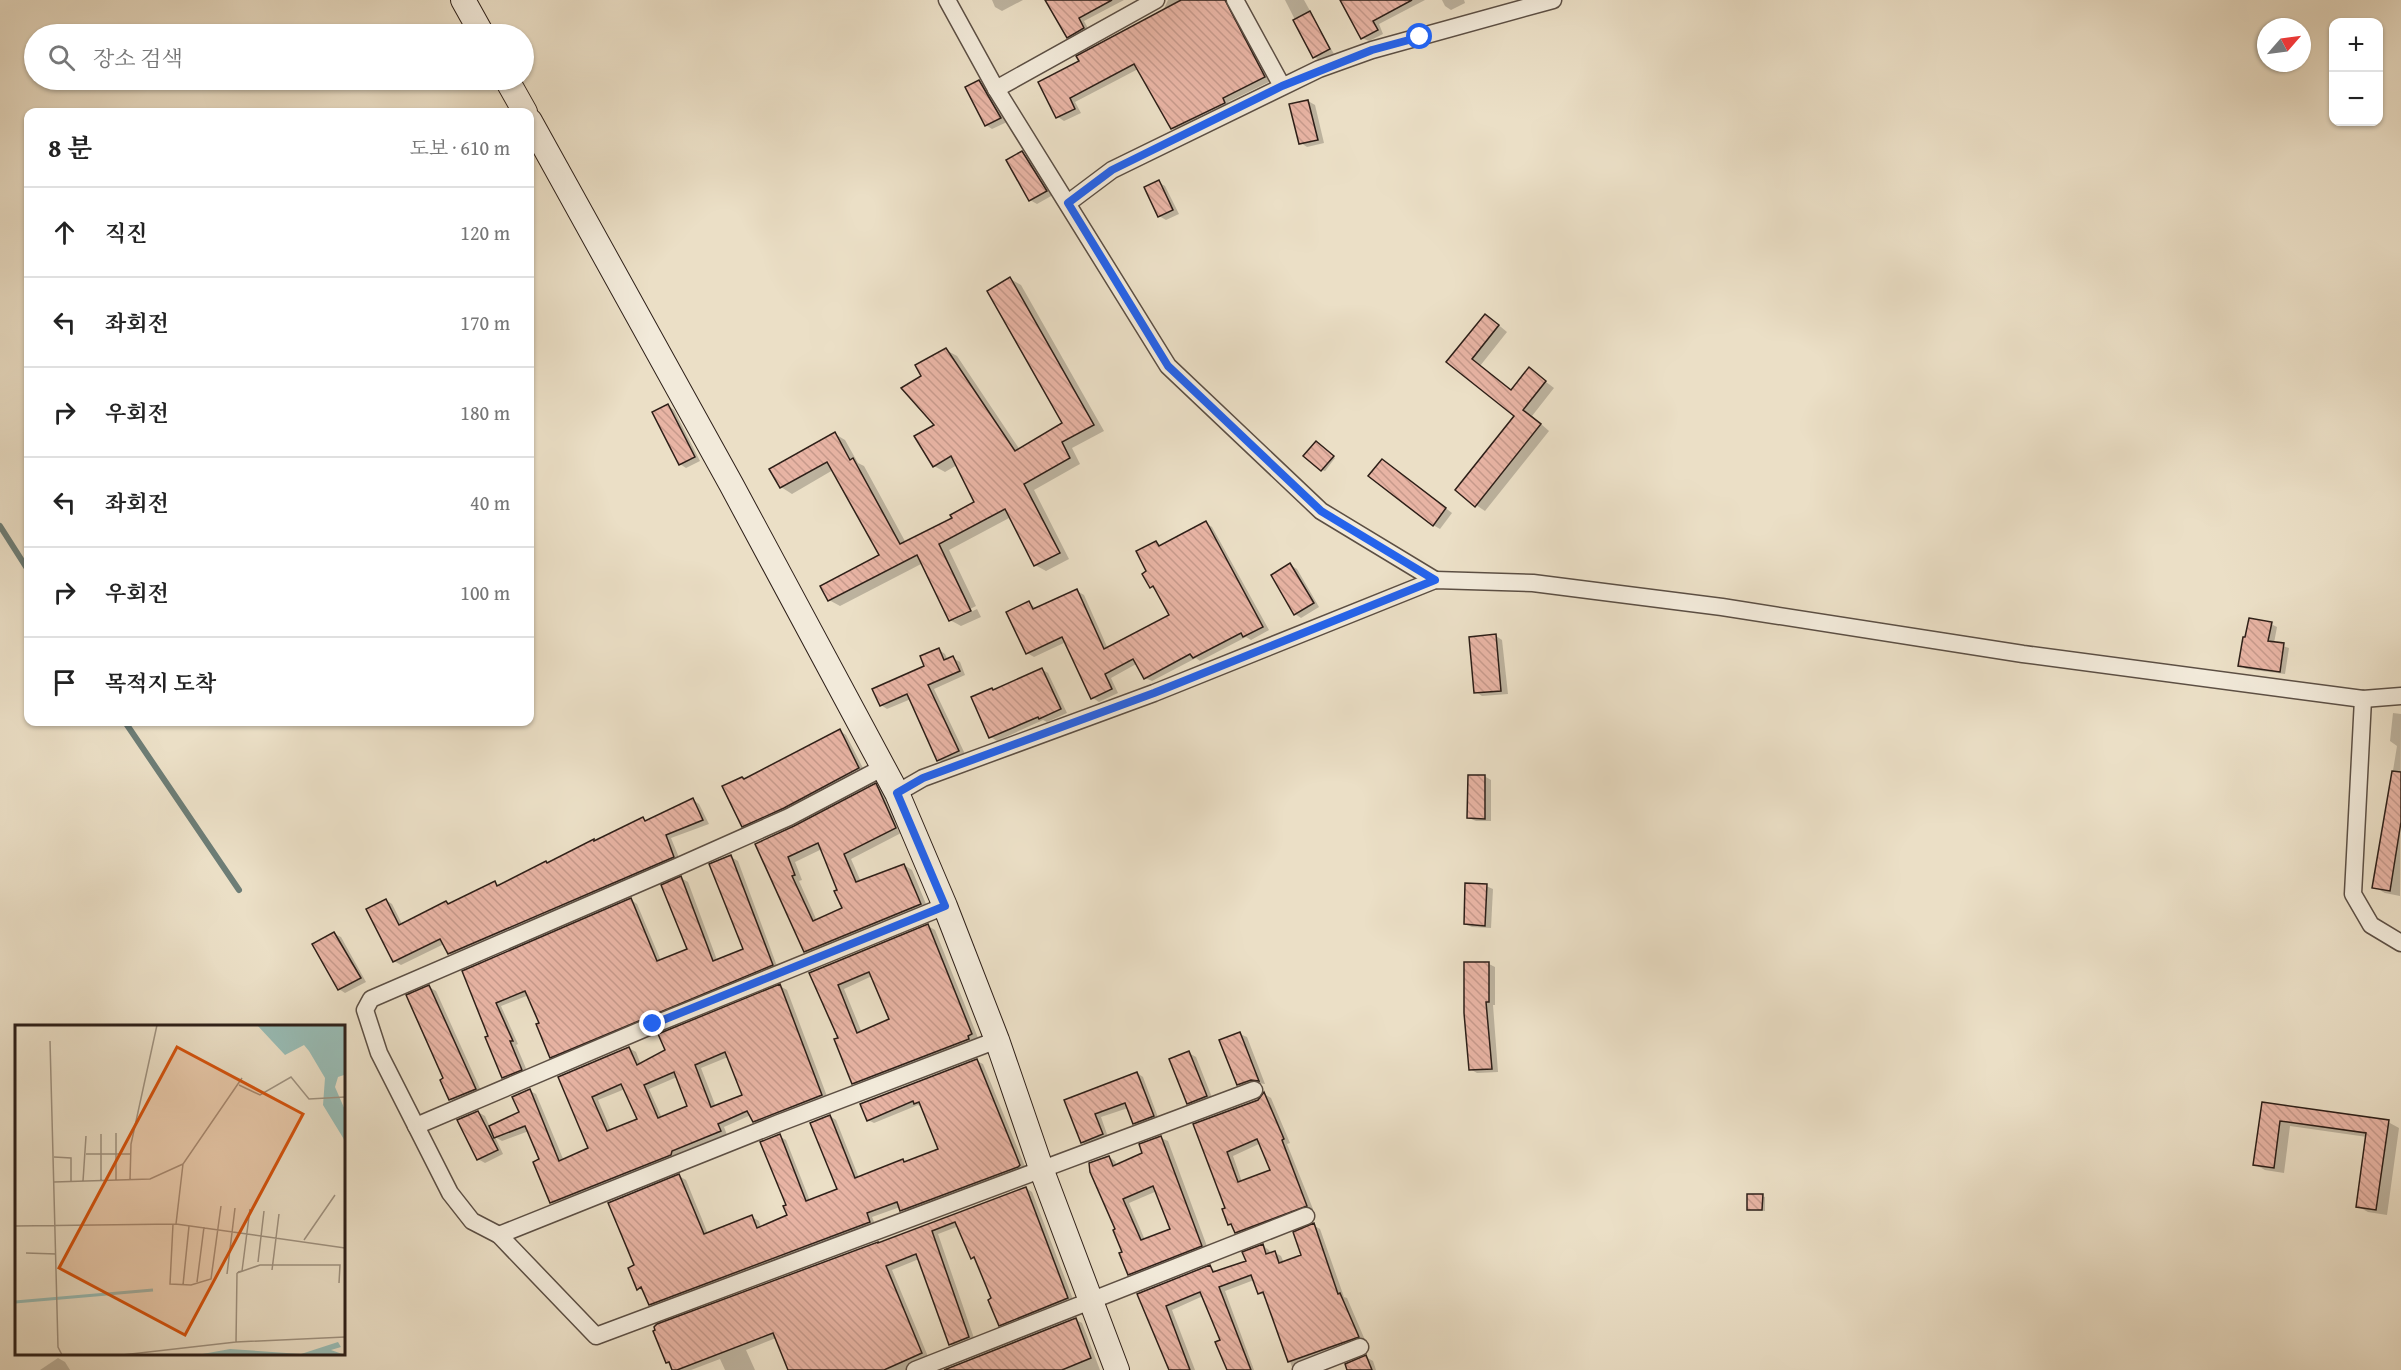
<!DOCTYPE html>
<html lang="ko">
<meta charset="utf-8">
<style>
:root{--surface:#fff;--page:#f6f6f6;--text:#222;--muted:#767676;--line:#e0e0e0}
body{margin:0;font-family:"Gentium Book Plus","Noto Serif KR",serif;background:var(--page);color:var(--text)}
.controls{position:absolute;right:18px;top:18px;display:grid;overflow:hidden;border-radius:12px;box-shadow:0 2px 4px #0004}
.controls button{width:54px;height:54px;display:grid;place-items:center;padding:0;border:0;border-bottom:2px solid var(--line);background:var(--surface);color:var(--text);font:30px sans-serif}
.compass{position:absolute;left:2257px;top:18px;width:54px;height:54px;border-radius:50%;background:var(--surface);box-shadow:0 2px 4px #0004;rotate:62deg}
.stop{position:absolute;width:18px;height:18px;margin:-14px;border:4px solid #2563eb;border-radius:50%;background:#fff}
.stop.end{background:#2563eb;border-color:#fff;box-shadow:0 2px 6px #0008}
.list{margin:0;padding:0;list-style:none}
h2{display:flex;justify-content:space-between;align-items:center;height:78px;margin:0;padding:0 24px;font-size:26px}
h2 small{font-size:20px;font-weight:400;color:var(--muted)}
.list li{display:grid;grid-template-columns:39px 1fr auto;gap:18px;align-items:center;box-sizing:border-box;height:90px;padding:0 24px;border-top:2px solid var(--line)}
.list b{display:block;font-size:22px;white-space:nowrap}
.list em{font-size:20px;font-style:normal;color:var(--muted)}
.icon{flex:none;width:33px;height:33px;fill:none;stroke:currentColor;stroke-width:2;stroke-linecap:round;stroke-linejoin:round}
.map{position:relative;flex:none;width:2401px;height:1370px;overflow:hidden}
.search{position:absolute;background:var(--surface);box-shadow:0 2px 4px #0004;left:24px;top:24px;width:510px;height:66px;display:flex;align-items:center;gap:15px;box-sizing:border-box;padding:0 21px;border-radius:33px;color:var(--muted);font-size:22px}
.panel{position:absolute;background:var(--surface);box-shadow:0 2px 4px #0004;left:24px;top:108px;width:510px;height:618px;border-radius:12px}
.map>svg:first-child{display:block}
.shadow{fill:#0003;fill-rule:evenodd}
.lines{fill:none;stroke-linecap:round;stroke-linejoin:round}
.stream{stroke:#6d7d76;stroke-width:6}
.building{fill:url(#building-back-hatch);stroke:#2d1f18;stroke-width:1.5;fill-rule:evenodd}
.street-casing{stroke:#5c4f44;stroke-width:19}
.secondary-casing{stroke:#2d1f18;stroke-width:26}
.street{stroke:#f2eada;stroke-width:16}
.secondary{stroke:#f2eada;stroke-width:24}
.route{stroke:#2563eb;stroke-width:8}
.inset-river{fill:none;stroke:#98bcb5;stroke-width:3}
.inset-road{fill:none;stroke:#9f9280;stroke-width:1.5}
.view{fill:#d5530d;fill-opacity:0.15;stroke:#d5530d;stroke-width:3}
.inset-edge{fill:none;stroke:#2d1f18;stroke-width:3}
</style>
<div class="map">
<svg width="2401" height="1370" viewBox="0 0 2401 1370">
<defs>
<pattern id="building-back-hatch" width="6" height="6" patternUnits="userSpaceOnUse" patternTransform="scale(1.5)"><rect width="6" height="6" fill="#e8b4a4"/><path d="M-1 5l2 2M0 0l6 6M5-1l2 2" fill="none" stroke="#c79a8c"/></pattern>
</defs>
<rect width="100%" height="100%" fill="#ebdfc6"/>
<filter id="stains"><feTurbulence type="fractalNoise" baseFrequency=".00333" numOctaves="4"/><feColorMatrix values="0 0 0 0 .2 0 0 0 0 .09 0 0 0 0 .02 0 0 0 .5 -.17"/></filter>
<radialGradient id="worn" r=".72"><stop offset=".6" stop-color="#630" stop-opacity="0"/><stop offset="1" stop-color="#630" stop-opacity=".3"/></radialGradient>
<g class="shadow">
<polygon points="992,0 1023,0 1002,11 995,7"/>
<polygon points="1047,0 1124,0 1084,21 1090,32 1074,40 1068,37"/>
<polygon points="1168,0 1180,0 1182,3 1188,0 1232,0 1271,81 1228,102 1231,107 1179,132 1173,128 1140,68 1075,102 1081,113 1064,121 1058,117 1040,83 1081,62 1162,13"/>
<polygon points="1285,0 1304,0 1334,54 1321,61 1314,57"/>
<polygon points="1342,0 1425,0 1379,24 1383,34 1369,41 1362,38"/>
<polygon points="1442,0 1464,0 1465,3 1451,10 1445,6"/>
<polygon points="979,82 986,85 1007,122 992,129 986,125"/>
<polygon points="1308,101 1315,105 1324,143 1307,147 1301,143"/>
<polygon points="1022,153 1029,157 1053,195 1037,204 1030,200"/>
<polygon points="1158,182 1165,186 1179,214 1166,220 1159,216 1146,188"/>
<polygon points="1010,279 1021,285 1104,431 1072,448 1080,464 1034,490 1069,559 1046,571 1035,565 1011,517 949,550 976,606 954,617 954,620 977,609 981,617 961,626 950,620 923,563 840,606 829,600 881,556 833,470 792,494 781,487 835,434 845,440 858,463 864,466 906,543 954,518 976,503 957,465 945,472 934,466 936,425 923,376 946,350 957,356 1020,450 1064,423"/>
<polygon points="1495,322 1507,332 1480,366 1512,391 1529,369 1554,388 1532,416 1549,431 1485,511 1476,505 1517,416 1449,362"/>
<polygon points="668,406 674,410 700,461 686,468 680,464"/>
<polygon points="1319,444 1335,458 1325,471 1322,470"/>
<polygon points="1389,465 1452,513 1440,529 1433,525"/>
<polygon points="1206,523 1212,527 1269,630 1251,640 1246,637 1200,661 1196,658 1152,681 1145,678 1138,663 1111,678 1118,693 1099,702 1093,698 1066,642 1034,657 1027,653 1029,603 1037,609 1077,591 1084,595 1108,649 1171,616 1158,591 1151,587 1148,572 1156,543 1162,546"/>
<polygon points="1290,565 1297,569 1319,607 1301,618 1295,614"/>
<polygon points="2271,624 2277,627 2274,643 2289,648 2285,674 2246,669 2240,665"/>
<polygon points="1496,636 1502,640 1508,694 1482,696 1476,692"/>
<polygon points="939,650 945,654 948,660 953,658 960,662 965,675 934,689 965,754 945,763 938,760 911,699 887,709 881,705 926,667"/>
<polygon points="1041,669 1048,673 1067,713 1047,722 1043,720 997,741 991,737 973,698 994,691"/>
<polygon points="2393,713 2401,714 2400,896 2385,893 2374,887 2397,746 2390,741"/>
<polygon points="840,731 846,735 865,772 750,829 743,826 745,780"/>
<polygon points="1484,776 1491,780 1491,821 1476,821 1469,818"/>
<path d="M876 785 883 789 903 832 851 859 861 882 904 865 912 870 928 909 813 956 805 951 757 844 795 828ZM822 849 839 891 844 909 817 921 799 881 802 880 795 862Z"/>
<polygon points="693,800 699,804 709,824 671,838 680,860 455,957 449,953 444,944 401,965 394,961 386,900 392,904 402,924 446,902 450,904 495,883 500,886 643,819 647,821"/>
<polygon points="731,857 738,861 778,969 558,1060 551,1056 541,1023 529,995 501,1006 518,1044 516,1045 528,1073 510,1081 503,1077 490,1037 464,972 631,900 637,904 661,961 689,950 681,878 688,882 717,960 745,950"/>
<polygon points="1486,886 1493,889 1491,928 1472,927 1465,924"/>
<path d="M928 926 935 930 978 1038 974 1039 975 1043 860 1087 853 1083 840 1038 811 973ZM872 976 891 1020 862 1033 844 989Z"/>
<polygon points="334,934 341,937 366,982 345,993 339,989"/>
<polygon points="1489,964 1495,967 1495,1005 1493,1005 1498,1072 1477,1073 1470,1069"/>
<path d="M780 986 787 990 828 1099 761 1125 754 1121 751 1115 724 1127 727 1135 678 1154V1158L558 1206 551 1202 541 1160 529 1131 502 1141 495 1137 503 1154 485 1163 478 1159V1112L485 1116 490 1127 521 1113 530 1091 536 1094 564 1161 590 1148 560 1078 629 1048 636 1052 641 1065ZM728 1057 744 1096 716 1107 701 1068ZM677 1077 689 1107 662 1118 649 1089ZM625 1089 639 1119 611 1131 598 1100Z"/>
<polygon points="429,987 436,991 482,1093 457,1103 450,1099"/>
<polygon points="1240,1034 1247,1037 1265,1084 1258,1083 1245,1088 1238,1084"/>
<polygon points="1189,1053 1196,1057 1213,1100 1195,1107 1189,1103"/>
<polygon points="977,1061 983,1064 1026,1169 908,1214 900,1207 872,1217 876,1226 657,1308 650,1304 645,1292 638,1288 636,1266 679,1176 686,1180 708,1234 752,1217 759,1221 761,1228 789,1216 779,1136 786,1140 810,1201 839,1190 830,1116 836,1120 859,1178 903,1160 907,1163 940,1150 923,1108 918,1105 874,1123 868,1120"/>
<polygon points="1137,1073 1143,1077 1159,1120 1141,1127 1134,1123 1128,1108 1101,1117 1108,1137 1089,1146 1082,1142 1066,1101"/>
<path d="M1264 1094 1271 1098 1290 1143 1287 1144 1313 1209 1243 1236 1236 1232 1234 1226 1230 1224 1227 1209 1195 1125 1259 1101ZM1261 1143 1272 1170 1242 1182 1233 1156Z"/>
<polygon points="2263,1104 2388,1122 2399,1128 2387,1215 2368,1212 2357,1206 2367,1137 2290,1126 2284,1173 2265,1170 2254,1164"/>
<path d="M1161 1138 1168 1141 1208 1249 1136 1278 1129 1274 1117 1230 1109 1157 1115 1161 1117 1166 1144 1154ZM1157 1191 1172 1230 1145 1240 1129 1203Z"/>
<polygon points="1026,1188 1032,1192 1074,1302 1007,1328 1000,1325 993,1299 977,1260 972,1258 959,1226 938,1234 975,1341 957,1348 950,1344 919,1259 892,1270 929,1359 913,1370 790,1370 776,1338 746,1350 755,1370 725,1370 720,1359 691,1370 674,1370 671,1365 667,1362 654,1331"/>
<polygon points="1762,1196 1765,1197 1765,1211 1748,1209"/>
<polygon points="1313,1225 1320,1229 1344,1297 1347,1298 1365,1340 1296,1370 1292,1367 1266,1296 1259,1293 1254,1280 1225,1291 1254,1370 1228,1370 1222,1341 1203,1296 1172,1310 1195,1370 1169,1370 1139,1295 1210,1267 1217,1272 1248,1262 1263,1246 1269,1250 1271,1254 1274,1252 1281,1256 1284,1263 1303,1256"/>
<polygon points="1076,1320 1082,1323 1100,1370 959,1370"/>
<polygon points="1366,1357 1373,1361 1376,1370 1349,1370"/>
<polygon points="58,1358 65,1362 70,1370 40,1370"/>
</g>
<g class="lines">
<g class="stream">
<polyline points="0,526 28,570"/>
<polyline points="125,722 239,890"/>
</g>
</g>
<g class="building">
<polygon points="1045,0 1112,0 1079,18 1084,28 1067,38"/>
<polygon points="1181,0 1225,0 1265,77 1223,98 1225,103 1171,129 1134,64 1070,98 1075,109 1056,118 1038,82 1079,61 1076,56"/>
<polygon points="1340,0 1412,0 1373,21 1378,30 1361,39"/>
<polygon points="1310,11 1330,49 1313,58 1293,20"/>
<polygon points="979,80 1001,118 985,126 965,87"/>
<polygon points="1308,100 1318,140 1299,144 1289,104"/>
<polygon points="1022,151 1047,191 1029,201 1006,160"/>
<polygon points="1159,180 1173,210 1158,217 1144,187"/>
<polygon points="1010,277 1094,425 1062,442 1070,458 1024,484 1060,553 1034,566 1005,509 939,544 971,611 949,621 917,555 828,601 820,586 879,555 827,462 780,488 769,469 835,432 850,460 853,458 900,544 952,518 950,515 974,502 951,456 933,467 914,436 934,425 901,388 921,376 915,365 946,348 1015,451 1062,423 987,291"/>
<polygon points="1485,314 1499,325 1472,359 1511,390 1529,367 1546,381 1523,410 1541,424 1475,507 1455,490 1514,416 1446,362"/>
<polygon points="668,404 695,457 679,465 652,412"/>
<polygon points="1316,441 1334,456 1321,471 1303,456"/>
<polygon points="1382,459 1446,508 1433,526 1368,476"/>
<polygon points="1206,521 1263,627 1243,637 1241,633 1193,658 1190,654 1144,679 1133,659 1105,674 1112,689 1091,699 1062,637 1026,654 1006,612 1029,601 1033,609 1077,589 1104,649 1169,615 1153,586 1150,588 1142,574 1146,571 1136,551 1156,541 1159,546"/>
<polygon points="1290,563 1314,603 1294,615 1271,575"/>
<polygon points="2249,618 2272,622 2268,641 2284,643 2280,672 2238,666 2243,637 2245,637"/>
<polygon points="1496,634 1501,691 1474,693 1469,637"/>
<polygon points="939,648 944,660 953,656 960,671 928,685 959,751 937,761 907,694 880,706 872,689 924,666 920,656"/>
<polygon points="1042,668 1061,709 1039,719 1038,717 989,738 971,697 992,688 993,690"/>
<polygon points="840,729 859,768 784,808 742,827 722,786 742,777 744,779"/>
<polygon points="2392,771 2401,772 2401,822 2390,891 2372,888"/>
<polygon points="1468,775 1485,775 1485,819 1467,818"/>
<path d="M876 783 896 828 844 854 856 882 904 864 921 904 804 952 755 844 794 826ZM818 843 837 890 834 891 842 908 813 921 792 876 795 875 788 857Z"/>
<polygon points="693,798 703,820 666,835 674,857 448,954 440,939 393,962 366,909 386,899 399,925 446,901 448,904 495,881 497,886 546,861 547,863 594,839 594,841 643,817 645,821"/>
<polygon points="731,855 773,965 550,1058 536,1024 539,1023 525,991 496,1003 513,1041 510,1041 522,1070 502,1078 485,1037 488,1036 462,971 631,898 657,961 687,949 661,885 681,876 713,961 743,949 709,864"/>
<polygon points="1465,883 1487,884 1485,926 1464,924"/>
<path d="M928 924 972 1034 968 1036 969 1039 852 1084 834 1039 838 1038 809 973ZM869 972 889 1019 857 1033 838 985Z"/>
<polygon points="334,932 361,978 338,990 312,944"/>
<polygon points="1464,962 1489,962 1489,1002 1486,1002 1492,1069 1469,1070 1464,1013"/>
<path d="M780 984 822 1095 753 1122 747 1111 718 1124 721 1131 672 1151 671 1155 550 1203 533 1162 539 1159 525 1126 494 1138 489 1126 519 1112 512 1097 530 1089 559 1161 588 1148 558 1077 629 1047 637 1065 665 1050 658 1034ZM725 1052 742 1095 711 1107 695 1065ZM674 1072 687 1106 658 1118 644 1085ZM621 1084 637 1119 607 1131 592 1097Z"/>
<polygon points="429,985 476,1089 449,1100 440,1080 443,1078 406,995"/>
<polygon points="1240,1032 1259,1081 1251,1080 1237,1085 1219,1040"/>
<polygon points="1189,1051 1207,1096 1187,1104 1169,1059"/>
<polygon points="977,1059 1020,1165 1018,1167 900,1211 897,1202 867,1213 870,1222 649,1305 641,1287 637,1290 628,1268 634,1265 608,1203 679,1174 704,1234 752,1215 757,1228 787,1215 783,1206 786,1205 760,1142 780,1134 806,1201 837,1189 810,1123 830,1115 855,1178 903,1159 904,1162 938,1149 919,1102 914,1104 913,1101 867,1121 860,1104"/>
<polygon points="1137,1072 1154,1116 1133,1124 1125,1103 1095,1114 1103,1134 1081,1143 1064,1100"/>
<path d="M1264 1092 1284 1139 1282 1140 1307 1206 1235 1233 1231 1224 1228 1225 1222 1209 1225 1208 1193 1124 1258 1100ZM1257 1139 1270 1170 1238 1182 1227 1152Z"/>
<polygon points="2262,1102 2389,1120 2376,1210 2356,1207 2366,1133 2280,1121 2274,1168 2253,1165"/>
<polygon points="478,1111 498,1150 477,1160 457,1120"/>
<path d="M1161 1136 1202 1246 1128 1275 1119 1253 1122 1252 1113 1230 1115 1229 1090 1172 1089 1163 1109 1156 1113 1166 1142 1153 1139 1144ZM1153 1186 1170 1229 1141 1240 1123 1199Z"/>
<polygon points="1026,1187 1068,1298 999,1326 988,1300 991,1298 974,1257 971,1259 955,1222 932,1231 969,1337 949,1345 916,1254 886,1266 922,1353 884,1370 788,1370 773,1333 677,1370 672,1370 669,1362 666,1363 653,1331 655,1330 654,1327 657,1324 878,1242 878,1243"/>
<polygon points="1747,1194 1763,1194 1762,1210 1747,1210"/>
<polygon points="1314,1223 1338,1294 1340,1293 1359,1337 1288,1362 1263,1292 1258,1294 1251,1275 1219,1287 1251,1370 1227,1370 1215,1342 1220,1340 1200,1292 1166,1306 1190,1370 1169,1370 1137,1294 1210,1265 1213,1272 1246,1261 1242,1252 1263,1244 1266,1254 1275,1251 1279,1263 1301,1255 1293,1232"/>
<polygon points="1076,1318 1091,1358 1062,1370 944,1370"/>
<polygon points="1366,1355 1372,1370 1347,1370 1345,1364"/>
</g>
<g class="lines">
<g class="street-casing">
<g id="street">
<polyline points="947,0 996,89 1168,366 1321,511 1435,580"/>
<polyline points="1235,0 1282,86"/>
<polyline points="996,89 1156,0"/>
<polyline points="1068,203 1112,170 1319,69 1372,50 1553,0"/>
<polyline points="2363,699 2353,894 2371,925 2401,943"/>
<polyline points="884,767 789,817 679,866 371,999 365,1010 379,1053 450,1193 472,1221 499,1235 596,1336 1254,1090"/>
<polyline points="897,793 923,778 1154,693 1435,580 1533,583 1722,607 2023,654 2363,699 2401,696"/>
<polyline points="416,1126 653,1025 945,906"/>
<polyline points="499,1235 779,1123 997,1040"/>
<polyline points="915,1370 1306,1216"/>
<polyline points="1301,1370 1360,1347"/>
</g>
</g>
<g class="secondary-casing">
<g id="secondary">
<polyline points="463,0 482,34"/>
<polyline points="507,80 525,112"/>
<polyline points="530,121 731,484 897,793 945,906 997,1040 1042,1171 1117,1370"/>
</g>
</g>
<use href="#street" class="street"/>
<use href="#secondary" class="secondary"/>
</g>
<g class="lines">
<polyline class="route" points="653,1024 945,906 897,793 923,778 1154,693 1435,580 1321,511 1168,366 1068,203 1112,170 1282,86 1372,50 1420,37"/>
</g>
<g transform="translate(15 1025)">
<rect width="330" height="330" fill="#ebdfc6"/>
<path d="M242 0H330V56L329 50 323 52 320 62 330 85V116L308 80 310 53 294 26 289 20 270 30ZM323 317 326 322 316 325 330 330H182L215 324 286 329Z" fill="#98bcb5"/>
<path class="inset-river" d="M0 277 138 265"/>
<path class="inset-road" d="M35 16 43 322 47 330M224 60 245 70 276 52 294 74 330 72M101 108V156M86 109V155M71 129H115M39 132 56 133V156M115 155 116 119 142 0M68 156 71 111M39 157 135 154 168 139M158 199 155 259 176 260 196 254 206 181M161 199 168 139 227 53M0 201 161 199 330 223M289 215 320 170M11 228 41 229M243 237 249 186M257 245 264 189M223 247 227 246 235 184M222 248 245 240H325L324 258M212 249 220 183M182 257 189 202M168 260 174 201M221 317 222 248M107 330 221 317 330 312"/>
<path class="view" d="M162 22 288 89 170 310 44 243Z"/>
<rect width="330" height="330" class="inset-edge"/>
</g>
<rect width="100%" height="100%" filter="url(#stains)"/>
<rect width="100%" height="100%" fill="url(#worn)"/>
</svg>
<div class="controls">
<button>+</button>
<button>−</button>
</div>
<svg class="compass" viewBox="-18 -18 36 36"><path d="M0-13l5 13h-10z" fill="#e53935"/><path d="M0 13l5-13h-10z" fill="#767676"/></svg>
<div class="stop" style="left:1420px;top:37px"></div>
<div class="stop end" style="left:653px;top:1024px"></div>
<div class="search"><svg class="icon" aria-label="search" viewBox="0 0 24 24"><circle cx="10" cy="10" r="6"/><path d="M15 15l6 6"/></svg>장소 검색</div>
<section class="panel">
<h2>8 분<small>도보 · 610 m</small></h2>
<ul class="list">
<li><svg class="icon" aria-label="ahead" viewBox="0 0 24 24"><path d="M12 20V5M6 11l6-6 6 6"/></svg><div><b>직진</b></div><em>120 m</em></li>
<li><svg class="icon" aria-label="left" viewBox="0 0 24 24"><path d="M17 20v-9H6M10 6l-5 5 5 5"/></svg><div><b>좌회전</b></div><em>170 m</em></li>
<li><svg class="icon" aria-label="right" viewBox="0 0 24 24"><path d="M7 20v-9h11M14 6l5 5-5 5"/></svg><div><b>우회전</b></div><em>180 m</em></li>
<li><svg class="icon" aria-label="left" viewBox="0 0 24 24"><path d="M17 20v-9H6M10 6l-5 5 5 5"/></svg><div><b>좌회전</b></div><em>40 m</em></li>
<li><svg class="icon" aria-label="right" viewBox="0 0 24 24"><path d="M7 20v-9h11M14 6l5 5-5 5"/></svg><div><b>우회전</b></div><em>100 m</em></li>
<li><svg class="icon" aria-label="arrive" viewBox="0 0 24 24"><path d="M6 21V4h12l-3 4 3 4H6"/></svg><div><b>목적지 도착</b></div></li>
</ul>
</section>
</div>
